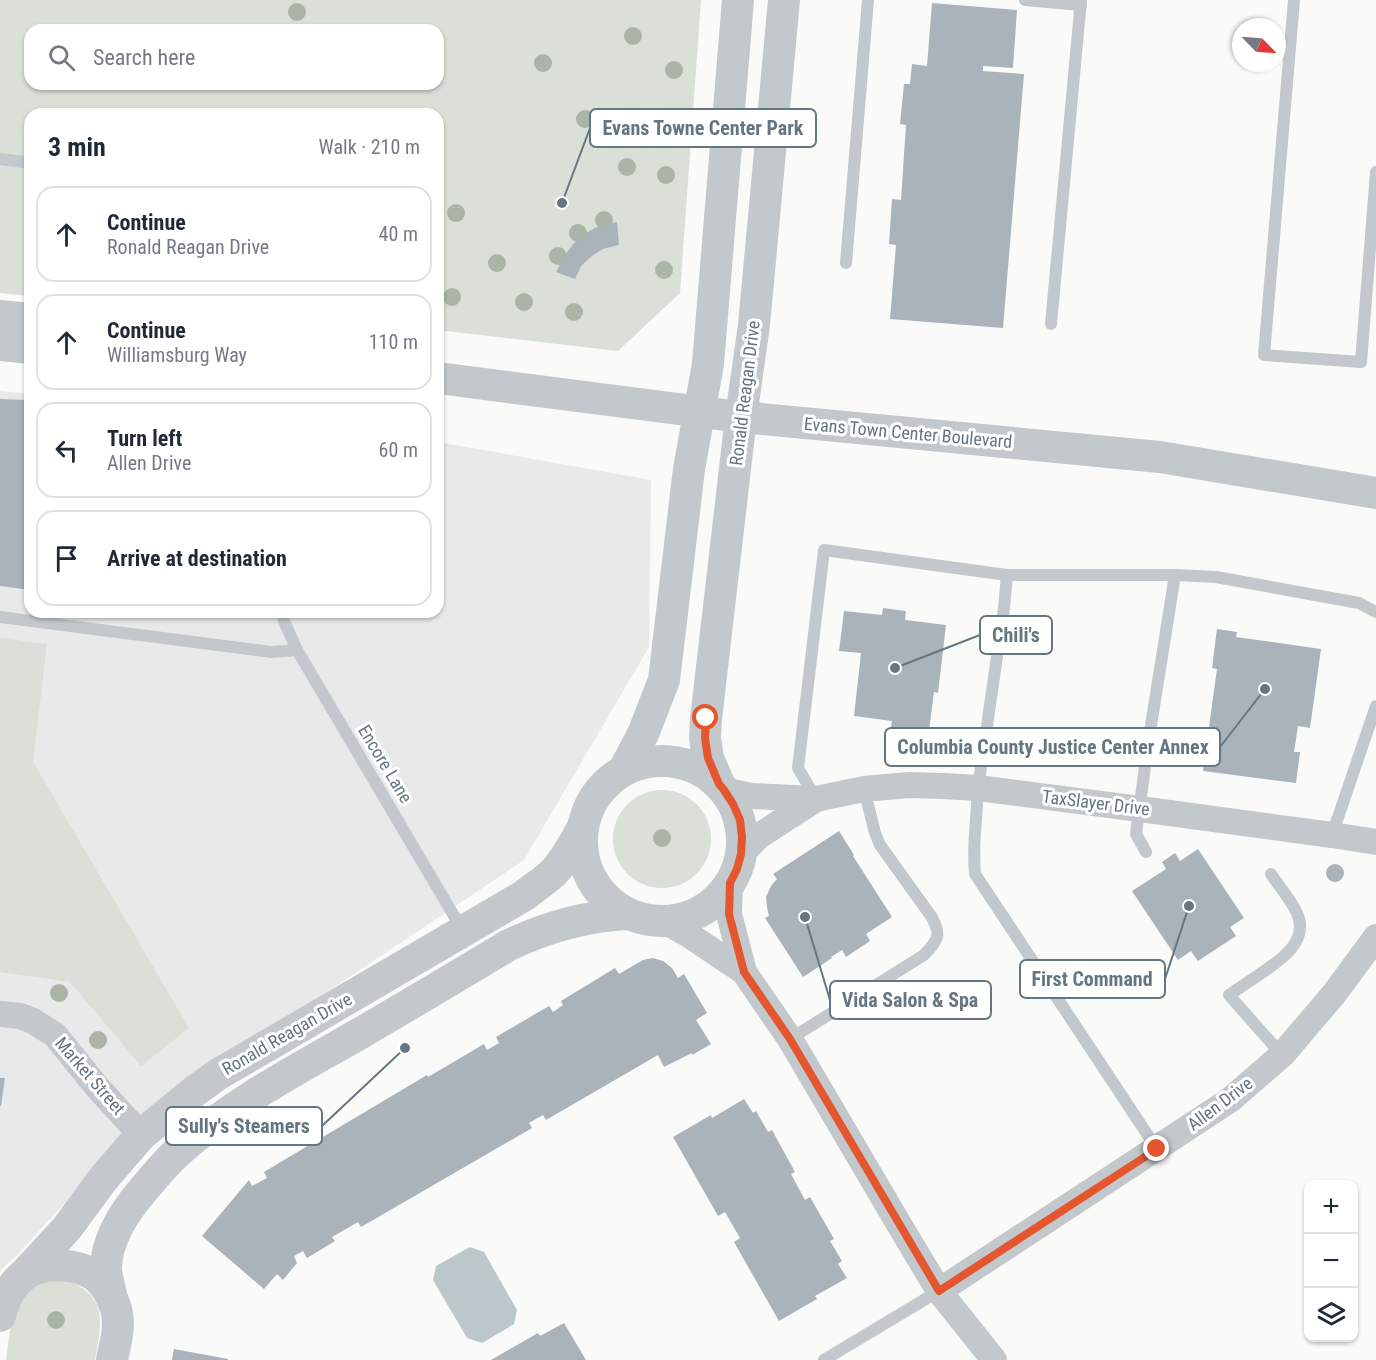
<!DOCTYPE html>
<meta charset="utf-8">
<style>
:root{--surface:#fff;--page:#f6f6f7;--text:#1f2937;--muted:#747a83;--line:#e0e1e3}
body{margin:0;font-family:"Roboto Condensed",sans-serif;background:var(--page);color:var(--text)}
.controls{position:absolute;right:18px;bottom:18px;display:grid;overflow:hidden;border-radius:12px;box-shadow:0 2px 4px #0004}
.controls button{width:54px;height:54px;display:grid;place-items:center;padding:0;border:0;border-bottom:2px solid var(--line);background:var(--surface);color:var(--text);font:30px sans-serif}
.compass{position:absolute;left:1232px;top:18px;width:54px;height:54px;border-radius:50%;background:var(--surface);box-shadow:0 2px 4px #0004;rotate:115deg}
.stop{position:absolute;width:18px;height:18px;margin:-14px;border:4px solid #e4572e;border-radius:50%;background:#fff}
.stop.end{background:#e4572e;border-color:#fff;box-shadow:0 2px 6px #0008}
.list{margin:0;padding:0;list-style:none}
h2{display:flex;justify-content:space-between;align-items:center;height:78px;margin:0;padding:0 24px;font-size:26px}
h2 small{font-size:20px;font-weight:400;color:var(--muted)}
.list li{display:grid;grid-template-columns:39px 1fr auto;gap:18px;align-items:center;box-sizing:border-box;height:96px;margin:0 12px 12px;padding:0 12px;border:2px solid var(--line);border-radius:18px}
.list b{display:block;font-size:22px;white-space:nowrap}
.list p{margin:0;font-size:20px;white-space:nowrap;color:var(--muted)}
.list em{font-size:20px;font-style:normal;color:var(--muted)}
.icon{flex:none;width:33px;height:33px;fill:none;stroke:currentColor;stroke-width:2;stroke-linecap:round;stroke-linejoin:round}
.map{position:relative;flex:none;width:1376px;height:1360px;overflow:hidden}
.search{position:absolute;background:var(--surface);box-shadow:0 2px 4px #0004;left:24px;top:24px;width:420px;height:66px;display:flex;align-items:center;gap:15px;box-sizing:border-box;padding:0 21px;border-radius:18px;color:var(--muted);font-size:22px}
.panel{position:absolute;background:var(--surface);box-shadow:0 2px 4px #0004;left:24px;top:108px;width:420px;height:510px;border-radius:18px}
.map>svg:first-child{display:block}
.built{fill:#e8e9e9}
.green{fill:#dadfd7;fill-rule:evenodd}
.water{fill:#bbc7cb}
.building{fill:#aab3b9}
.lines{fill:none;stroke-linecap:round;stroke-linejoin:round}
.service{stroke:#c3c8cc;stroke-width:12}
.minor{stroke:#c3c8cc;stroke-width:26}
.tertiary{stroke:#c3c8cc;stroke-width:32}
.tree{fill:#aab4a7}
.route{stroke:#e4572e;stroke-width:8}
.labels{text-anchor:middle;stroke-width:6;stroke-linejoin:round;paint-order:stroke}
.street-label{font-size:18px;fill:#657683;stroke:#fff}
.leader{fill:none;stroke:#657683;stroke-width:2}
.callout-dot{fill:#657683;stroke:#fff;stroke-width:2}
.callout{fill:#fff;stroke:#657683;stroke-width:2}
.callout-label{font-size:20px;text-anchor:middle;font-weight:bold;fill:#657683}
</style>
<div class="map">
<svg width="1376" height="1360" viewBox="0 0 1376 1360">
<rect width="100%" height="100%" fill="#fafaf8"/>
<polygon class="built" points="0,391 30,394 30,612 438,612 438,442 651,480 649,647 524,860 148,1112 19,1253 0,1271"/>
<g class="green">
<path d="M0 0H701L680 293 618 351 438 330V114H30V296L0 293ZM30 30H438V84H30Z"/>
<polygon points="0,638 47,644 33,762 189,1028 141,1066 70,982 0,972"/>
<circle cx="662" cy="839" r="49"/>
<path d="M50 1279C56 1280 63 1279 69 1281 72 1281 74 1283 77 1285 109 1301 100 1332 95 1360H6C10 1335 10 1303 32 1286 37 1283 44 1281 50 1279Z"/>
</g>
<polygon class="water" points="470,1247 484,1252 517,1310 514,1324 482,1343 467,1338 433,1280 436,1266"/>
<g class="building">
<polygon points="932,3 1017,10 1013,68 983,66 983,71 1024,74 1003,328 890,319 896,245 889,244 892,199 901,200 906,125 900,124 904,84 910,84 912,64 927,66"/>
<polygon points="617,222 619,245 603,249 592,256 581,266 575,279 556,272 565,255 574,243 584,234 595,228"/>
<polygon points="0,399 30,400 30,590 0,586"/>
<polygon points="883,608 906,611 905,620 946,625 938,693 934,692 928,738 890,733 892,721 854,716 861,653 839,651 844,611 882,615"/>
<polygon points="1217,629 1237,632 1236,637 1321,649 1310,728 1298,726 1294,752 1300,752 1296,783 1203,771 1217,669 1212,668"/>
<polygon points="839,831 854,855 853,856 892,917 866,934 870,941 846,957 842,950 831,957 832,958 803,977 765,918 769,916 767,907 766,897 771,886 777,879 773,874"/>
<polygon points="1198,849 1244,918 1230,927 1236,936 1198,961 1191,951 1178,960 1132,891 1166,869 1162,862 1175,853 1180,861"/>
<circle cx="1335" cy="873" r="9"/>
<polygon points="653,958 663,961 672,968 678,978 684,974 707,1013 696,1020 711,1044 692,1055 692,1053 664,1067 658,1055 546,1120 543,1115 529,1123 532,1128 361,1227 358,1222 332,1237 335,1241 307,1258 303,1251 294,1256 297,1263 283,1280 277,1274 264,1289 202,1236 249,1180 252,1186 267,1178 264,1172 427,1075 428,1077 484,1044 487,1050 499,1043 496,1037 549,1006 553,1012 563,1005 561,1001 615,968 619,974 643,960"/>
<polygon points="0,1078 5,1078 1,1106 0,1106"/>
<polygon points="744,1099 753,1113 756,1111 768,1132 772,1130 795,1172 791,1174 805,1200 810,1197 834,1239 830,1241 842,1261 838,1264 847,1278 815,1296 817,1299 779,1321 734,1242 740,1238 725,1212 718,1216 673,1137 711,1115 712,1118"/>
<polygon points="564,1323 586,1360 491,1360 538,1333 540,1336"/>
<polygon points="174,1349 228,1359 228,1360 172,1360"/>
</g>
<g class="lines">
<g class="service">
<polyline points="1025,0 1081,5"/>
<polyline points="1294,0 1264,355 1361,362 1376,172"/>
<polyline points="0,159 30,163"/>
<polyline points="846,263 868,0"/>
<polyline points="1051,324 1081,0"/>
<path d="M1007 575 1004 608 978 788C977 817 972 845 975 874L1157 1149"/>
<polyline points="282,612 284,621 297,650 463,931"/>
<polyline points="0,617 271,652 297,650"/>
<polyline points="816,799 798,768 824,550 1007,575 1175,575 1216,577 1359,603 1376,612"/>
<polyline points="1332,835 1376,706"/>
<polyline points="1146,852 1136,834 1148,744 1175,575"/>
<path d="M1271 874C1279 886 1291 900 1297 913 1310 942 1279 961 1260 974 1250 981 1239 988 1229 995L1282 1055"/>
<path d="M790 1039 924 955C938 941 942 934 931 916L880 845 875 833 864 789"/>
<polyline points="824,1360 939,1291"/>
</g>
<g class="minor">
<polyline points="724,790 751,796 816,799 864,789 909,785 943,786 978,788 1140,809 1332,835 1376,842"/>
<polyline points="741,854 759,836 816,799"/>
<polyline points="730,883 729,914 744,972 790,1039 900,1226 939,1291 994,1360"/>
<polyline points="664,921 689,935 744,972"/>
<polyline points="0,1014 20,1016 33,1021 55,1035 98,1088 141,1135"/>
<polyline points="939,1291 1230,1100 1282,1055 1334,994 1376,937"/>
</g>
<g class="tertiary">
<polyline points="0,316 30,319"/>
<polyline points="0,345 30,348"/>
<polyline points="438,378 741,417 1160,457 1376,493"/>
<circle cx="662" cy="841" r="80"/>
<polyline points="624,770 643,734 664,680 689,469 708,364 738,0"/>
<polyline points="719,784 708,758 705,738 706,719 741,417 754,325 784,0"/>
<path d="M20 1279 67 1228 103 1179 141 1135 195 1091 217 1075 525 895C535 887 546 880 555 871 566 858 575 842 583 827"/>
<path d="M111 1294C109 1285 106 1276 106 1267 107 1238 125 1211 143 1190 155 1176 166 1162 180 1150 234 1102 298 1069 359 1034 409 1005 459 975 509 945 547 927 586 916 628 914"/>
<path d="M0 1316C3 1303 9 1289 19 1279 39 1260 81 1261 101 1281 108 1289 113 1299 116 1309 121 1326 115 1344 112 1360"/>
</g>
</g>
<g class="tree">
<circle cx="297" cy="12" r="9"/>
<circle cx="633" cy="36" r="9"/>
<circle cx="543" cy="63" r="9"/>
<circle cx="674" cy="70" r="9"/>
<circle cx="585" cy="119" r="9"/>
<circle cx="627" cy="167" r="9"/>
<circle cx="666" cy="175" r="9"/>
<circle cx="456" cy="213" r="9"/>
<circle cx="604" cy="220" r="9"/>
<circle cx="578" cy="233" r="9"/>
<circle cx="558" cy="256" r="9"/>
<circle cx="497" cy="263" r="9"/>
<circle cx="664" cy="270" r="9"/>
<circle cx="452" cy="297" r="9"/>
<circle cx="524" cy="302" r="9"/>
<circle cx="574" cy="312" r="9"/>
<circle cx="662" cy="838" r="9"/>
<circle cx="59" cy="993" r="9"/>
<circle cx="98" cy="1040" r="9"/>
<circle cx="56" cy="1320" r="9"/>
</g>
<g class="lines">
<polyline class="route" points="706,718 705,738 708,758 719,784 724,790 733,804 740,820 742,837 741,854 737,869 730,883 729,914 744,972 790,1039 939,1291 1157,1149"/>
</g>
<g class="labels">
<g class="street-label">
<text transform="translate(745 393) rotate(-83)" y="6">Ronald Reagan Drive</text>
<text transform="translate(908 433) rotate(5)" y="6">Evans Town Center Boulevard</text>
<text transform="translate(385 764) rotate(59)" y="6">Encore Lane</text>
<text transform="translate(1096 803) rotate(7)" y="6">TaxSlayer Drive</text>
<text transform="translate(287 1034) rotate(-30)" y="6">Ronald Reagan Drive</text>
<text transform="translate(90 1076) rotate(49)" y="6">Market Street</text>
<text transform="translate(1220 1104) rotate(-37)" y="6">Allen Drive</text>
</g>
</g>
<path class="leader" d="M562 203L590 128M895 668L980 635M1265 689L1220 747M1189 906L1165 979M805 917L830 1000M405 1048L322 1126"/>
<g class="callout-dot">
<circle cx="562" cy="203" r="6"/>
<circle cx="895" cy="668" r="6"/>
<circle cx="1265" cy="689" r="6"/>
<circle cx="1189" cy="906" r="6"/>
<circle cx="805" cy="917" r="6"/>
<circle cx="405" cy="1048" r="6"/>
</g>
<g class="callout">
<rect x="590" y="109" width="226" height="38" rx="6"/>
<rect x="980" y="616" width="72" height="38" rx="6"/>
<rect x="885" y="728" width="335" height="38" rx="6"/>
<rect x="1020" y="960" width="145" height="38" rx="6"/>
<rect x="830" y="981" width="161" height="38" rx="6"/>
<rect x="166" y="1107" width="156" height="38" rx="6"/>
</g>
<g class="callout-label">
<text x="703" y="135">Evans Towne Center Park</text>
<text x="1016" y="642">Chili's</text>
<text x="1053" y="754">Columbia County Justice Center Annex</text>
<text x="1092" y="986">First Command</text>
<text x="910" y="1007">Vida Salon &amp; Spa</text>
<text x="244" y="1133">Sully's Steamers</text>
</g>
</svg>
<div class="controls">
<button>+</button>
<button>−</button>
<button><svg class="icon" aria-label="layers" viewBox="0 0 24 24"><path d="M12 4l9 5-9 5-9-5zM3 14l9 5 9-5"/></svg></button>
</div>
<svg class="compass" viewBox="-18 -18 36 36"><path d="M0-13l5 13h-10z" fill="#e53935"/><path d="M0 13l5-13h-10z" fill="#747a83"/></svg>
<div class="stop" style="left:706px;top:718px"></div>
<div class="stop end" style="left:1157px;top:1149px"></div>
<div class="search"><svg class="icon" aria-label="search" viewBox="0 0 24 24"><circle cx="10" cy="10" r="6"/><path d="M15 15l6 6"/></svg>Search here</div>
<section class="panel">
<h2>3 min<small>Walk · 210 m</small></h2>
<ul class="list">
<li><svg class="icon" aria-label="ahead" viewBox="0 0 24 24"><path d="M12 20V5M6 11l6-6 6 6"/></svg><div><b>Continue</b><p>Ronald Reagan Drive</p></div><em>40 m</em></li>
<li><svg class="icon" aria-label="ahead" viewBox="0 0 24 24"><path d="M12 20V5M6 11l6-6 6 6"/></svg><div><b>Continue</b><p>Williamsburg Way</p></div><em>110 m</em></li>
<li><svg class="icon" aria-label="left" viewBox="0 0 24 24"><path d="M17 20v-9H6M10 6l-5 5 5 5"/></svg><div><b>Turn left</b><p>Allen Drive</p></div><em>60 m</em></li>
<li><svg class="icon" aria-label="arrive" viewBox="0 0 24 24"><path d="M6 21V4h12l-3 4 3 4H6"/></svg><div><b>Arrive at destination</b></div></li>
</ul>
</section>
</div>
